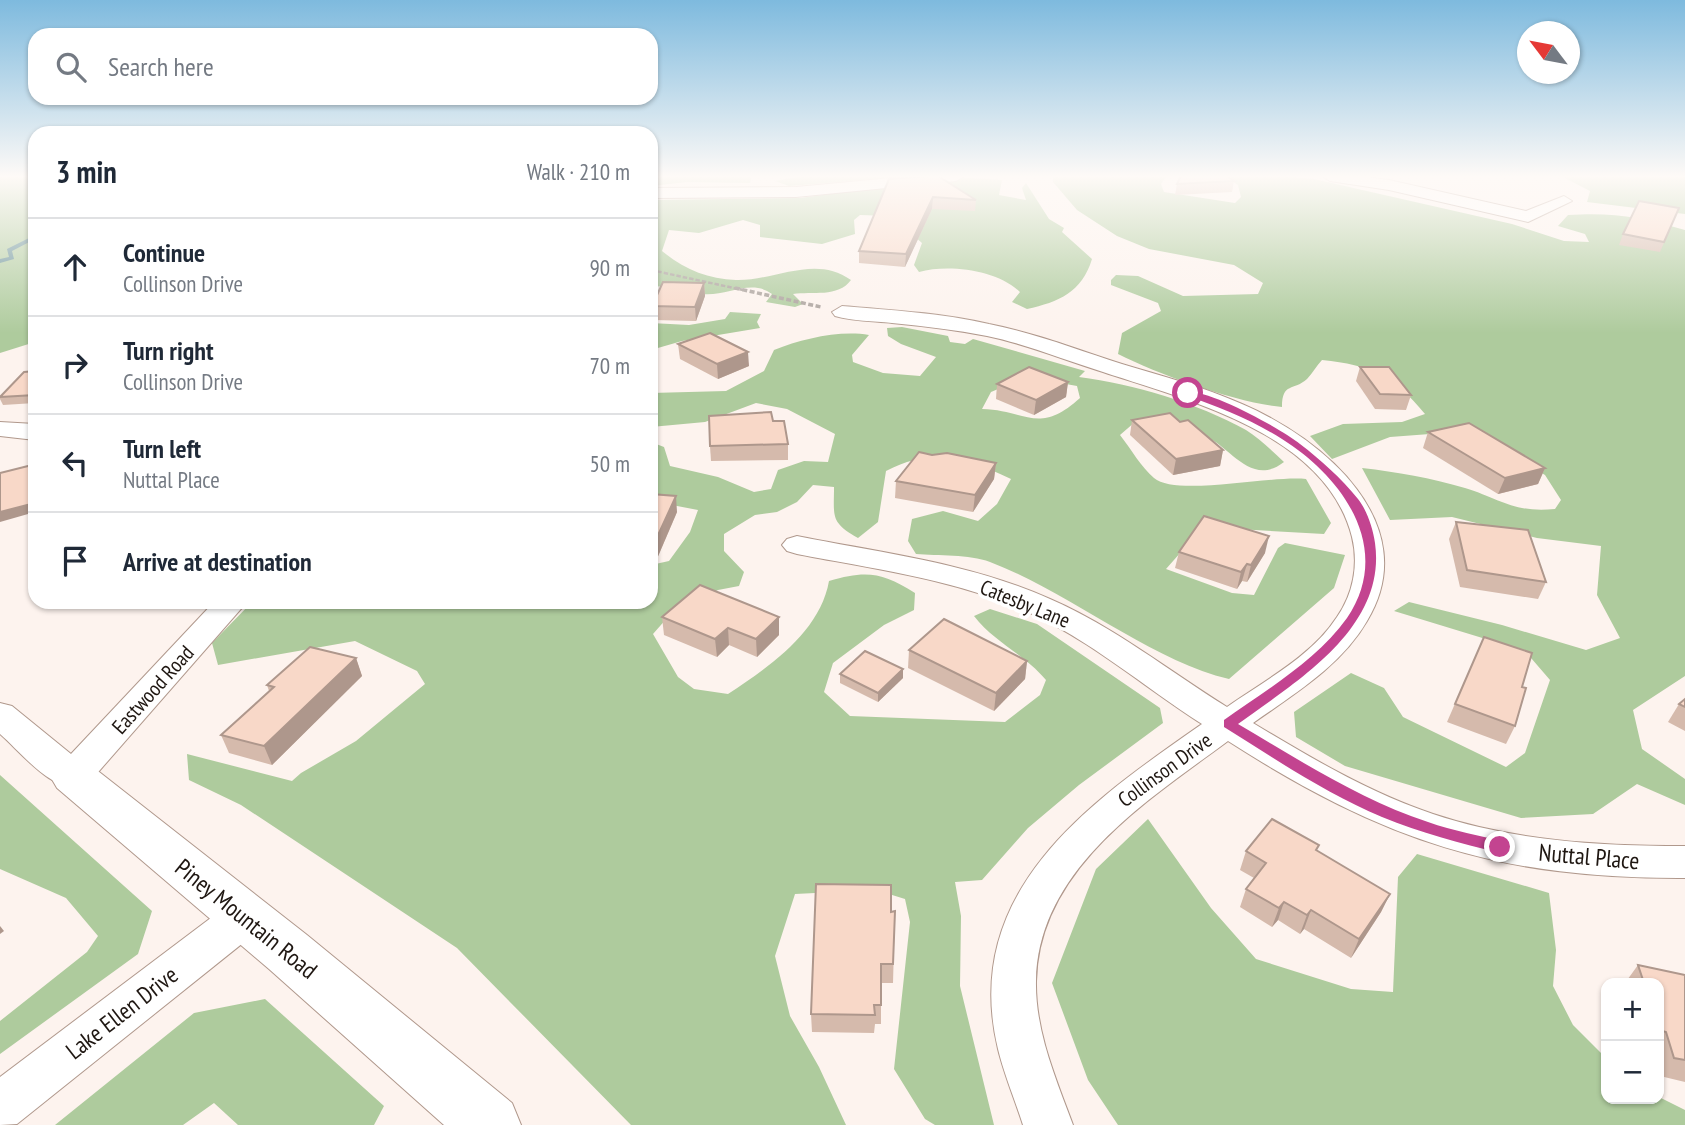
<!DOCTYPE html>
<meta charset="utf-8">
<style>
:root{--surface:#fff;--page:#f6f6f7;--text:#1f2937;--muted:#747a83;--line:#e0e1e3}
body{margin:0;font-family:"PT Sans Narrow",sans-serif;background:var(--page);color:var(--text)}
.controls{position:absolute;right:21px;bottom:21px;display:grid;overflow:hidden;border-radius:14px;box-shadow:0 2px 5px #0004}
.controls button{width:63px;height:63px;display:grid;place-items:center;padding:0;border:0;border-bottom:2px solid var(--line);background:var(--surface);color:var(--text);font:35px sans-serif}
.compass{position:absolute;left:1517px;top:21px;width:63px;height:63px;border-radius:50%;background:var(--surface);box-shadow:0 2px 5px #0004;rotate:302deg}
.stop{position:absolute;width:21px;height:21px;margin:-16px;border:5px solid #c34490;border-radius:50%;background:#fff}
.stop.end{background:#c34490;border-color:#fff;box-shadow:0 2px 7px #0008}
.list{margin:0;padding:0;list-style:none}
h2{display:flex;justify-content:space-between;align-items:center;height:91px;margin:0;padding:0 28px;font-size:30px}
h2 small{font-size:23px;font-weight:400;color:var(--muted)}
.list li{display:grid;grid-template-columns:46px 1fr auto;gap:21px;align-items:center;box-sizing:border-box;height:98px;padding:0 28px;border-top:2px solid var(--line)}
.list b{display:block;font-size:26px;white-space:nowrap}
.list p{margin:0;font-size:23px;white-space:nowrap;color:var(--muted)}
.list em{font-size:23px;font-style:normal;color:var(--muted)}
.icon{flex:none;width:38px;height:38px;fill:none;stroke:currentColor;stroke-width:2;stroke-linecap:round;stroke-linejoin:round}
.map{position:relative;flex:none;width:1685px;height:1125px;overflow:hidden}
.search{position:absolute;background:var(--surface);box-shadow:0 2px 5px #0004;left:28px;top:28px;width:630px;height:77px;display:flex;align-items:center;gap:18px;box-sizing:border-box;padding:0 24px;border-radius:21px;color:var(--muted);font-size:26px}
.panel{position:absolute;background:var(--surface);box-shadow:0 2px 5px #0004;left:28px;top:126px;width:630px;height:483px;border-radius:21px}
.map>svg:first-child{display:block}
.forest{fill:#aecb9d;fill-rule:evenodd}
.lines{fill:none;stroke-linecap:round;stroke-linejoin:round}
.stream{fill:#638f96;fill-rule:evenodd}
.minor-casing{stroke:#b0988c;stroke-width:2}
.tertiary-casing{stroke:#b0988c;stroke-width:2}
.path-far1{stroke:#a9a09b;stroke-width:2.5;stroke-dasharray:4.5 2;stroke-linecap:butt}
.path{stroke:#a9a09b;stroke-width:3.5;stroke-dasharray:5 2.5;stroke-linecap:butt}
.minor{fill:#fff;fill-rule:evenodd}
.tertiary{fill:#fff;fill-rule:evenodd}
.wall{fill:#d5baac}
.shaded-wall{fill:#ae978c}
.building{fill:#f8d8c8;stroke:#ae978c;stroke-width:2}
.route{fill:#c34490}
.labels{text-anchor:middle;stroke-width:7;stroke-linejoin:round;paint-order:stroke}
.street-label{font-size:21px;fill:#1f1712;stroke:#fff}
.near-street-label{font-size:24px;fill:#1f1712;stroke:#fff}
</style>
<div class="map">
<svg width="1685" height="1125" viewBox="0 0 1685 1125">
<rect width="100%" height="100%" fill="#fdf3ee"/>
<g class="forest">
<polygon points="0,176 35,176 35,342 0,353"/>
<polygon points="651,176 752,176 750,183 687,182 651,186"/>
<polygon points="802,176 912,176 789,186 775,181"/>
<path d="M1053 176H1162L1166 177 1161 184 1164 192 1235 203 1241 197 1238 185 1225 176H1284L1314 179 1512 224 1564 241 1589 242 1585 234 1558 226 1568 215C1613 212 1642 217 1685 230V676L1633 710 1642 749 1685 779V805L1637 784 1593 814 1521 818 1345 766 1296 737 1294 712 1351 673 1384 688 1403 717 1506 767 1525 753 1550 680 1525 651 1394 611 1409 602 1502 625 1586 650 1620 638 1597 595 1601 546 1537 538 1452 517 1390 520 1362 468C1397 472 1431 478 1465 488 1501 499 1513 513 1555 509L1561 500 1545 475 1486 440 1430 434 1390 437 1332 459 1310 436 1343 424 1402 422 1425 414C1394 376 1371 365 1322 360 1316 366 1313 373 1307 379 1294 391 1282 382 1282 407 1237 403 1160 375 1118 354L1122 333 1161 311 1158 303 1111 285V280L1116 275 1138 276 1183 296 1258 294 1263 283 1234 265 1149 249 1117 236 1077 210 1053 182Z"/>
<polygon points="1561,176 1685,176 1685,214 1587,202 1590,191"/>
<path d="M957 177 1002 180 999 195 1026 200 1022 188 1026 183 1049 219 1064 228 1062 232 1092 259C1082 292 1059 302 1027 309L1012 302 1020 292C997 270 949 264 919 272L914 265 922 243 891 216 860 215 854 220 855 234 822 244 760 237V225L743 220 699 233 669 230 662 251C684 269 707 279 736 280 775 281 815 254 851 280 838 298 812 291 793 294L803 304 795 307 766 302 772 294C751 278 726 297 702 294 684 292 668 286 651 286V200L800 198Z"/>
<polygon points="730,312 761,314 757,322 760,328 682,341 651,350 651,323 689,325 725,319"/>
<path d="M902 327 948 336 950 342 965 344 973 339 1085 371 1079 377C1134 384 1197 403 1246 430 1259 438 1272 451 1284 462 1251 488 1229 445 1206 437 1184 429 1158 427 1135 422L1120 435C1131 449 1141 467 1154 478 1176 497 1272 475 1306 479L1331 523 1324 534 1203 527 1166 569 1232 593 1254 595 1278 548 1285 543 1345 555 1334 588 1229 679C1149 660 1070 592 990 562 969 554 938 556 916 554L908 541 912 519 943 511 978 521 997 504 1011 479C964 457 935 446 886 471L878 522 858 538C830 522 834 517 834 487L813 485 797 502 777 512 755 515 724 534V551L744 572 739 586 718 590 675 609 653 634 678 677 694 689 728 694C769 667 820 632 829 581 866 570 882 572 915 593L914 610 884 625 833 663 824 692 850 716 1005 722 1040 695 1046 680C1023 653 995 643 974 616L990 609 1037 624 1160 708 1163 723 1079 785 1028 828 982 880 955 882 961 916 960 986 994 1125H935L925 1119 894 1069 910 922 905 899 876 890 795 894 775 956 790 1016 819 1067 846 1125H631L457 948 241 805 189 780 187 754 292 781 301 773 356 741 425 684 417 671 355 641 218 665 212 643 252 602H651V565L669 561 690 532 698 510 651 501V442L664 447 670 466 718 477 754 492 771 489 778 470 804 461 828 462 835 434 787 409 756 403 705 422 651 427V393L726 391 764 371 774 350C802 339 839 330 869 335L852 355 853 362 883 373 920 376 936 357 901 344 888 336 887 328ZM1027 377 1077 386 1080 398C1038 436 1027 410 982 409L991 392Z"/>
<polygon points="0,775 152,911 138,954 0,1054 0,1021 87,952 98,936 66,898 0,869"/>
<polygon points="1148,819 1211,908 1256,959 1351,989 1393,992 1398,877 1417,854 1549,893 1556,950 1553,986 1573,1025 1606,1058 1606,1099 1659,1097 1685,1110 1685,1125 1118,1125 1088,1080 1052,983 1096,869"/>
<polygon points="265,999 384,1106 374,1125 238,1125 214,1103 183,1125 55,1125 194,1013"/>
</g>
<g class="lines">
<polygon class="stream" points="35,235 35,239 12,251 14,259 0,263 0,259 9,257 7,249"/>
<g class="minor-casing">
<g id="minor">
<polygon points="913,176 964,176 956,181 796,197 651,198 651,188 796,187"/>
<polygon points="1322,176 1358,176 1389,180 1526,211 1564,196 1572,201 1528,222 1389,190 1330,181"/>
<path d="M842 306C891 310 941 313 989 324 1035 333 1078 350 1122 364 1162 376 1204 387 1242 404 1324 439 1425 525 1367 621 1341 666 1294 694 1253 723 1311 758 1370 793 1433 814 1514 841 1600 846 1685 846V878C1499 879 1384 841 1228 741 1147 801 1038 869 1036 981 1035 1031 1056 1079 1073 1125H1023C1015 1100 1004 1074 998 1049 960 891 1090 802 1202 724 1144 687 1089 639 1026 611 953 579 874 569 797 554L787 551 782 545 787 539 797 536C882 553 970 563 1050 599 1113 626 1169 671 1227 707 1264 681 1312 656 1337 617 1353 594 1359 565 1352 537 1326 434 1190 401 1103 372 1064 360 1026 344 987 336 956 330 924 326 892 323 873 321 853 321 835 316L832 312Z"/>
<polygon points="0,422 35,424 35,440 0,436"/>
<path d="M214 602H247L86 786C54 796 23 754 0 734V703L12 706 71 754Z"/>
<polygon points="243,900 258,905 264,918 258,931 17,1124 0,1125 0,1077 228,905"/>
</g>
</g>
<g class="tertiary-casing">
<polygon id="tertiary" points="73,759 89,764 307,935 512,1103 521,1125 444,1125 269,969 57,788 50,776 57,764"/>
</g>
<polyline class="path-far1" points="651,270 743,290"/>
<polyline class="path" points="735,288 821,307"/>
<use href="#minor" class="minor"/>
<use href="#tertiary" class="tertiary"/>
</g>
<g class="wall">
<polygon points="889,179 976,200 975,211 932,209 905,267 859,263 859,251"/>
<polygon points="1234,181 1232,192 1175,195 1177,184"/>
<polygon points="1679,208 1660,252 1619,245 1623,234"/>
<polygon points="704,283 705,296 696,321 654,320 652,306"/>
<polygon points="678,344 749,366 718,379 680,359"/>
<polygon points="1360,367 1411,395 1406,410 1375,409 1356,381"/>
<polygon points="35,371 35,403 3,405 0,399 0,396"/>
<polygon points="1068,382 1066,397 1034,415 996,399 997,384"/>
<polygon points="1132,420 1180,422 1223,450 1220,466 1173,475 1130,435"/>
<polygon points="773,421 788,444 788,460 711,461 710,446"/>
<polygon points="1428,432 1545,468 1538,484 1498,494 1423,448"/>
<polygon points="932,455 996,463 994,479 973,512 895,498 896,481"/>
<polygon points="651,494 677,512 656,561 651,561"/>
<polygon points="1456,522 1546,582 1538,599 1460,587 1449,539"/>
<polygon points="1179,552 1265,553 1247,582 1242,581 1237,589 1175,568"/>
<polygon points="662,617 779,635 757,657 729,645 717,657 664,635"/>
<polygon points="1484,637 1522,687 1515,726 1506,744 1447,722"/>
<polygon points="909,650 1027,661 1025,679 994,711 908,668"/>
<polygon points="356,658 362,676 272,765 229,753 221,735 269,691 267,685"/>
<polygon points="840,674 903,678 878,702 840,683"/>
<polygon points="1685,699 1685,731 1668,722 1679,704"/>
<polygon points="1246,851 1317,851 1390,894 1381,912 1351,958 1304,929 1300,934 1278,920 1272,927 1240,907 1246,889 1254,878 1240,870"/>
<polygon points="895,911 893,983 881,983 881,1024 875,1024 874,1033 812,1032 811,1014 891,912"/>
<polygon points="1638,965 1685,975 1685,1082 1660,1076 1659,1073 1659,983 1625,983"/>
</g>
<g class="shaded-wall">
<polygon points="933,197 932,209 905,267 906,254"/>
<polygon points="704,283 705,296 696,321 695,307"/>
<polygon points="748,352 749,366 718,379 717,364"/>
<polygon points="1068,382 1066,397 1034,415 1036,400"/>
<polygon points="1223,450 1220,466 1173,475 1176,459"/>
<polygon points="996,463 994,479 973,512 975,495"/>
<polygon points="1545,468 1538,484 1498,494 1505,478"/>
<polygon points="676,496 677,512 656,561 654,544"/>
<polygon points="35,503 35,512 0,522 0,512"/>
<polygon points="1269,536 1265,553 1247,582 1251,565"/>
<polygon points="1247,564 1242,581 1237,589 1241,572"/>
<polygon points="779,617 779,635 757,657 756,639"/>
<polygon points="728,628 729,645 717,657 715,639"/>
<polygon points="356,658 362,676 272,765 264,746"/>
<polygon points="1027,661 1025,679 994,711 996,693"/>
<polygon points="903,669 903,678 878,702 878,693"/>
<polygon points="1390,894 1381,912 1351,958 1359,939"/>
<polygon points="1284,902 1278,920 1272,927 1279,908"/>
<polygon points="1311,910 1304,929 1300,934 1307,915"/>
<polygon points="0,926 4,931 0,934"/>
</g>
<g class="building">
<polygon points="931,176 938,176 976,200 933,197 906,254 859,251 889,179"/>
<polygon points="1181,176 1227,176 1234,181 1177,184"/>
<polygon points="1639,201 1679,208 1664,242 1623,234"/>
<polygon points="663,282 704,283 695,307 652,306"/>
<polygon points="710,333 748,352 717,364 678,344"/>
<polygon points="1029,367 1068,382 1036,400 997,384"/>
<polygon points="1360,367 1389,367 1411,395 1380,394"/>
<polygon points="35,371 35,395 0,397 24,372"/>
<polygon points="771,412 773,421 784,421 788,444 710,446 709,416"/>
<polygon points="1170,413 1180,422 1188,420 1223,450 1176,459 1132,420"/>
<polygon points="1469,423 1545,468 1505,478 1428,432"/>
<polygon points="919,452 932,455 947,453 996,463 975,495 896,481"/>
<polygon points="32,465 35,481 35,503 0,512 0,473"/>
<polygon points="651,494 676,496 654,544 651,544"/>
<polygon points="1204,516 1269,536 1251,565 1247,564 1241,572 1179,552"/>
<polygon points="1456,522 1528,530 1546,582 1467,570"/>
<polygon points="700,585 779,617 756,639 728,628 715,639 662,617"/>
<polygon points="944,619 1027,661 996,693 909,650"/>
<polygon points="1484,637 1532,653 1522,687 1526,688 1515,726 1455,704"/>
<polygon points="310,647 356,658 264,746 221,735 274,687 267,685"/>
<polygon points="865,651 903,669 878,693 840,674"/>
<polygon points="1685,699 1685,707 1679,704"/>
<polygon points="1272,819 1319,845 1316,850 1390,894 1359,939 1311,910 1307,915 1284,902 1279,908 1246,889 1266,863 1246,851"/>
<polygon points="816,884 891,885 891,912 895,911 893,964 881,964 881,1005 874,1005 875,1015 811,1014"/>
<polygon points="1638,965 1685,975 1685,1060 1674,1058 1666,1032 1659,1030 1659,983 1644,983"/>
</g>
<linearGradient id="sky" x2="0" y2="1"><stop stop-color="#7ebade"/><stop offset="0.53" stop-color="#fefaf7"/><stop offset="1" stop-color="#fefaf7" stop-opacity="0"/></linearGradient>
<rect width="1685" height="333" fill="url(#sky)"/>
<path class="route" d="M1185 391C1210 390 1280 428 1300 444 1321 460 1341 478 1358 499 1367 510 1373 529 1375 543 1387 628 1297 681 1238 724 1299 760 1361 800 1428 822 1453 831 1480 835 1506 843V851L1500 853C1460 843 1421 833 1382 817 1327 794 1275 759 1224 727V720C1266 690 1316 661 1347 618 1394 549 1343 477 1282 439 1252 420 1219 407 1185 395Z"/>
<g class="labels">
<g class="street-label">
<text transform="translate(1025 604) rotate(22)" y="7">Catesby Lane</text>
<text transform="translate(153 690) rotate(-48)" y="7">Eastwood Road</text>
<text transform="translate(1165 770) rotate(-36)" y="7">Collinson Drive</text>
</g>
<g class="near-street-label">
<text transform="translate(1589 857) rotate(5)" y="8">Nuttal Place</text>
<text transform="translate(246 919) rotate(39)" y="8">Piney Mountain Road</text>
<text transform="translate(122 1013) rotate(-38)" y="8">Lake Ellen Drive</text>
</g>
</g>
</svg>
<div class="controls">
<button>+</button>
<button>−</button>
</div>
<svg class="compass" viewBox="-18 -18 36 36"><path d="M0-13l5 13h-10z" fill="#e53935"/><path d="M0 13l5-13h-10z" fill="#747a83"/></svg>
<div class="stop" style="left:1188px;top:393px"></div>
<div class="stop end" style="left:1500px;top:847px"></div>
<div class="search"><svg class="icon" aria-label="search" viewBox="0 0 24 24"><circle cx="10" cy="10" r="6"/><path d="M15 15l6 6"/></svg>Search here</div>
<section class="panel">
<h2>3 min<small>Walk · 210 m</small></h2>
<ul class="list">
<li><svg class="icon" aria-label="ahead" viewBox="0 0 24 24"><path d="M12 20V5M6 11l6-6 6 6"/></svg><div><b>Continue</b><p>Collinson Drive</p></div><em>90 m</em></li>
<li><svg class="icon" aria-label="right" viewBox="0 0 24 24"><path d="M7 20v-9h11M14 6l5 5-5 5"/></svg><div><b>Turn right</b><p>Collinson Drive</p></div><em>70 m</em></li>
<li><svg class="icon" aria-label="left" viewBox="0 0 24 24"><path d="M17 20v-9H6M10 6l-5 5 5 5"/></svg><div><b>Turn left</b><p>Nuttal Place</p></div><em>50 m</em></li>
<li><svg class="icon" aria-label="arrive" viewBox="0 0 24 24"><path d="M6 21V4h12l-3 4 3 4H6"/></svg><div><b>Arrive at destination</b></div></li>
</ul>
</section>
</div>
